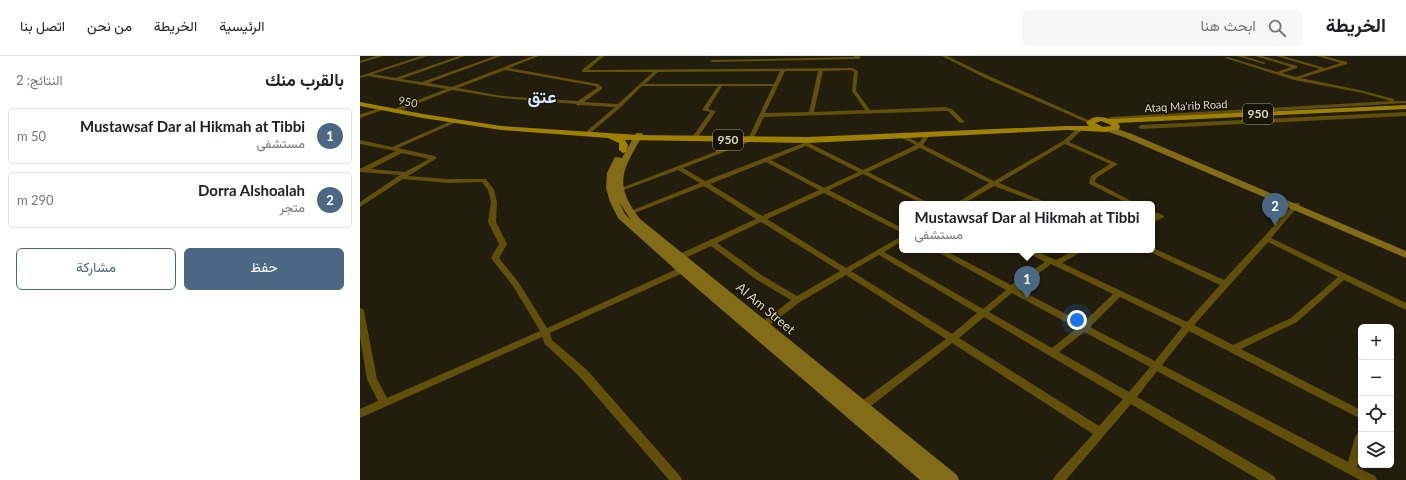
<!DOCTYPE html>
<html lang="ar">
<meta charset="utf-8">
<style>
:root{--surface:#fff;--page:#f6f6f6;--text:#202124;--muted:#757577;--line:#e0e0e0;--accent:#4c6784}
body{margin:0;font-family:Lato,Vazirmatn,sans-serif;background:var(--page);color:var(--text);direction:rtl}
.controls{position:absolute;right:12px;bottom:12px;display:grid;overflow:hidden;border-radius:6px;box-shadow:0 4px 16px #0002}
.controls button{width:36px;height:36px;display:grid;place-items:center;padding:0;border:0;border-bottom:1px solid var(--line);background:var(--surface);color:var(--text);font:20px sans-serif}
.you{position:absolute;left:717px;top:264px;width:14px;height:14px;margin:-10px;border:3px solid #fff;border-radius:50%;background:#1a73e8;box-shadow:0 0 0 6px #1a73e833}
.badge{display:grid;place-items:center;width:26px;height:26px;border-radius:50%;background:var(--accent);color:#fff;font-size:13px;font-weight:700}
.pin{position:absolute;translate:-50% -33px;filter:drop-shadow(0 1px 2px #0008)}
.pin::after{content:'';position:absolute;top:21px;width:14px;height:12px;background:inherit;clip-path:polygon(0 0,100% 0,50% 100%)}
.popup{position:absolute;left:539px;top:145px;width:256px;height:52px;box-sizing:border-box;display:grid;place-content:center;border-radius:6px;background:var(--surface);filter:drop-shadow(0 1px 3px #0005);font-size:13px;white-space:nowrap;color:var(--muted)}
.popup b{font-size:15px;color:var(--text)}
.popup::after{content:'';position:absolute;left:50%;top:100%;margin-left:-8px;border:8px solid transparent;border-top-color:var(--surface)}
.list{margin:0;padding:0;list-style:none}
h2{display:flex;justify-content:space-between;align-items:center;height:52px;margin:0;padding:0 16px;font-size:17px}
h2 small{font-size:13px;font-weight:400;color:var(--muted)}
.list li{display:grid;grid-template-columns:26px 1fr auto;gap:12px;align-items:center;box-sizing:border-box;height:56px;margin:0 8px 8px;padding:0 8px;border:1px solid var(--line);border-radius:6px}
.list b{display:block;font-size:15px;white-space:nowrap}
.list p{margin:0;font-size:13px;white-space:nowrap;color:var(--muted)}
.list em{font-size:13px;font-style:normal;color:var(--muted)}
.actions{display:flex;gap:8px;padding:12px 16px}
.actions a{flex:1;padding:9px 0;border:1px solid var(--accent);border-radius:6px;text-align:center;font-size:14px;color:var(--accent)}
.actions .main{background:var(--accent);color:#fff}
.icon{flex:none;width:22px;height:22px;fill:none;stroke:currentColor;stroke-width:2;stroke-linecap:round;stroke-linejoin:round}
.map{position:relative;flex:none;width:1046px;height:424px;overflow:hidden;direction:ltr}
header{display:flex;align-items:center;gap:24px;box-sizing:border-box;height:56px;padding:0 20px;background:var(--surface);border-bottom:1px solid var(--line)}
header strong{font-size:19px}
nav{display:flex;gap:22px;margin-inline-start:auto;font-size:14px}
.search{width:280px;height:36px;background:var(--page);display:flex;align-items:center;gap:10px;box-sizing:border-box;padding:0 14px;border-radius:6px;color:var(--muted);font-size:15px}
main{display:flex}
aside{flex:1;background:var(--surface)}
.map>svg:first-child{display:block}
.lines{fill:none;stroke-linecap:round;stroke-linejoin:round}
.street{fill:#614f0c;fill-rule:evenodd}
.secondary{fill:#826c18;fill-rule:evenodd}
.primary{fill:#9e8100;fill-rule:evenodd}
.labels{text-anchor:middle;stroke-width:3;stroke-linejoin:round;paint-order:stroke}
.far-street-label{font-size:11px;fill:#dbd8cd;stroke:#191405}
.shield{fill:#191405;stroke:#a19d91;stroke-width:1}
.shield-label{font-size:12px;font-weight:bold;fill:#dbd8cd}
.street-label{font-size:13px;fill:#dbd8cd;stroke:#191405}
.far-town-label{font-size:18px;font-weight:bold;fill:#d0e5fd;stroke:#191405}
</style>
<header>
<strong>الخريطة</strong>
<div class="search"><svg class="icon" aria-label="search" viewBox="0 0 24 24"><circle cx="10" cy="10" r="6"/><path d="M15 15l6 6"/></svg>ابحث هنا</div>
<nav><a>الرئيسية</a><a>الخريطة</a><a>من نحن</a><a>اتصل بنا</a></nav>
</header>
<main>
<div class="map">
<svg width="1046" height="424" viewBox="0 0 1046 424">
<rect width="100%" height="100%" fill="#231d0d"/>
<g class="lines">
<g class="street">
<polygon points="16,0 23,0 0,7 0,5"/>
<path d="M61 0H67L13 18 35 22 99 0H105L41 23 62 26 135 0H141L68 27 92 31 173 0H179L149 12 238 28 242 31V33L224 46 258 48 293 16H222V14L239 0H244L228 14 492 12 498 15 496 35 510 54 585 51 592 53 605 66 600 67 588 55H585L404 61 392 85 323 112 345 125 444 87 446 83 448 82 451 84 449 87 503 114 556 89 540 81V79H544L559 87 565 78 567 77 570 79 563 89 634 125 703 85 719 71H723V73L709 86 758 108 736 122 735 126 777 148H769L730 128 729 127 731 120 750 108 705 88 639 127 691 148H682L634 130 603 148H595L629 127 560 92 508 116 571 148H563L503 118 469 134 542 172V177L464 137 407 163 486 212 542 180V185L524 196 623 253 646 234 574 194H584L651 229 685 206 663 194H673L696 204 715 194H725L702 207 827 266 860 229 786 194H792L793 192 864 224 935 147H939L940 148 939 149 911 182 1046 247V254L984 224 937 266 881 293 1001 354V363L829 275 802 309 988 406 995 381 997 378 1001 376V399L997 411 1015 420 1017 424H1000L797 315 777 341 914 420 916 424H899L771 348 706 424H693L695 420 733 378 592 287 507 353 503 354 499 353 498 350 499 347 586 283 486 219 440 246 406 272H400L398 270 400 268 431 244 397 224 351 190 323 203H320L316 201 317 199 396 163 344 130 272 158H268L266 157 268 156 340 127 318 114 261 135H257L256 134 388 83 413 30H362L348 53 356 55 338 81 336 82 333 80 350 56 342 54 358 30H282L261 51 229 78 227 77V75L255 51 220 49 218 50 216 48 142 42 92 34 34 57 32 56V54L86 33 8 20 0 22V20ZM145 14 235 30 237 32 218 45 142 40 98 32ZM491 14 494 16 492 35 505 54 454 56 463 15ZM420 15 414 28H285L298 16ZM425 15H458L449 56 405 57ZM446 90 498 116 464 132 411 104ZM406 106 459 134 402 160 350 128ZM401 166 480 215 437 240 403 220 357 187ZM908 186 978 221 931 262 873 289 834 269ZM519 199 617 257 592 278 491 215ZM691 208 753 238 723 267 658 233ZM652 237 717 272 692 292 629 256ZM760 241 822 271 795 305 730 271ZM624 261 763 343 739 370 599 282ZM724 276 790 311 769 336 699 296Z"/>
<polygon points="494,0 499,0 501,2 499,3 352,6 350,5 352,4 494,1"/>
<polygon points="582,0 587,0 631,21 733,66 728,67 627,23"/>
<polygon points="877,0 884,0 906,7 904,8"/>
<polygon points="895,0 902,0 937,10 937,12 922,17 936,21 960,13 916,0 923,0 965,12 980,7 957,0 964,0 987,6 987,8 941,22 1004,35 1034,43 1034,44 1033,45 1046,45 1046,47 751,65 748,63 751,61 1031,45 1003,37 934,24 865,2 868,1 917,16 931,11"/>
<polygon points="21,52 26,53 0,62 0,58"/>
<polygon points="1046,56 1046,60 781,73 778,71 781,69"/>
<path d="M94 64 99 65 38 92 74 100 77 102 48 120 88 123H126L134 134 137 146 136 166 147 188 139 202 159 227 187 272 319 212H322L326 214 325 216 190 277 192 284 227 314 320 420 322 424H309L219 320 185 288 182 281 0 362V353L18 345 7 323 0 281V252L3 253 4 255 17 323 27 342 180 275 153 230 131 202 139 188 128 166 131 146 128 134 122 126 88 127 43 123 0 151V146L40 119 0 116V112H2L36 95 0 88V84L32 91ZM42 97 69 103 45 116 11 113Z"/>
<polygon points="792,155 803,159 804,161 792,167 792,162 794,161 792,160"/>
</g>
<g class="secondary">
<polygon points="746,71 752,71 772,78 1046,195 1046,202 766,82 746,75"/>
<path d="M276 77H282L283 79C262 114 253 128 280 163L597 419 599 424H560L318 216 258 162 250 146 246 132 247 117 255 101 262 102ZM259 146 271 164 265 158Z"/>
</g>
<path class="primary" d="M0 46 63 58 141 70 278 79 448 81 707 70H729L726 67C732 60 740 60 749 63L1046 49V53L758 67 760 71 759 73 746 76 707 74 448 87 265 84 268 89 266 96 263 97 259 94V87L248 82 141 74 63 62 0 50ZM741 65 751 69V70L743 71 735 67Z"/>
</g>
<g class="labels">
<g class="far-street-label">
<text transform="translate(48 46) rotate(11)" y="4">950</text>
<text transform="translate(826 50) rotate(-3)" y="4">Ataq Ma'rib Road</text>
</g>
<g class="shield">
<rect x="883" y="48" width="30" height="20" rx="3"/>
<rect x="353" y="74" width="30" height="20" rx="3"/>
</g>
<g class="shield-label">
<text x="898" y="62">950</text>
<text x="368" y="88">950</text>
</g>
<g class="street-label">
<text transform="translate(406 252) rotate(40)" y="5">Al Am Street</text>
</g>
<g class="far-town-label">
<text x="182" y="47">عتق</text>
</g>
</g>
</svg>
<div class="controls">
<button>+</button>
<button>−</button>
<button><svg class="icon" aria-label="locate" viewBox="0 0 24 24"><circle cx="12" cy="12" r="6"/><path d="M12 2v4M12 18v4M2 12h4M18 12h4"/></svg></button>
<button><svg class="icon" aria-label="layers" viewBox="0 0 24 24"><path d="M12 4l9 5-9 5-9-5zM3 14l9 5 9-5"/></svg></button>
</div>
<div class="you"></div>
<div class="pin badge" style="left:667px;top:243px">1</div>
<div class="popup"><b>Mustawsaf Dar al Hikmah at Tibbi</b>مستشفى</div>
<div class="pin badge" style="left:915px;top:170px">2</div>
</div>
<aside>
<h2>بالقرب منك<small>النتائج: 2</small></h2>
<ul class="list">
<li><span class="badge">1</span><div><b>Mustawsaf Dar al Hikmah at Tibbi</b><p>مستشفى</p></div><em>50 m</em></li>
<li><span class="badge">2</span><div><b>Dorra Alshoalah</b><p>متجر</p></div><em>290 m</em></li>
</ul>
<div class="actions"><a class="main">حفظ</a><a>مشاركة</a></div>
</aside>
</main>
